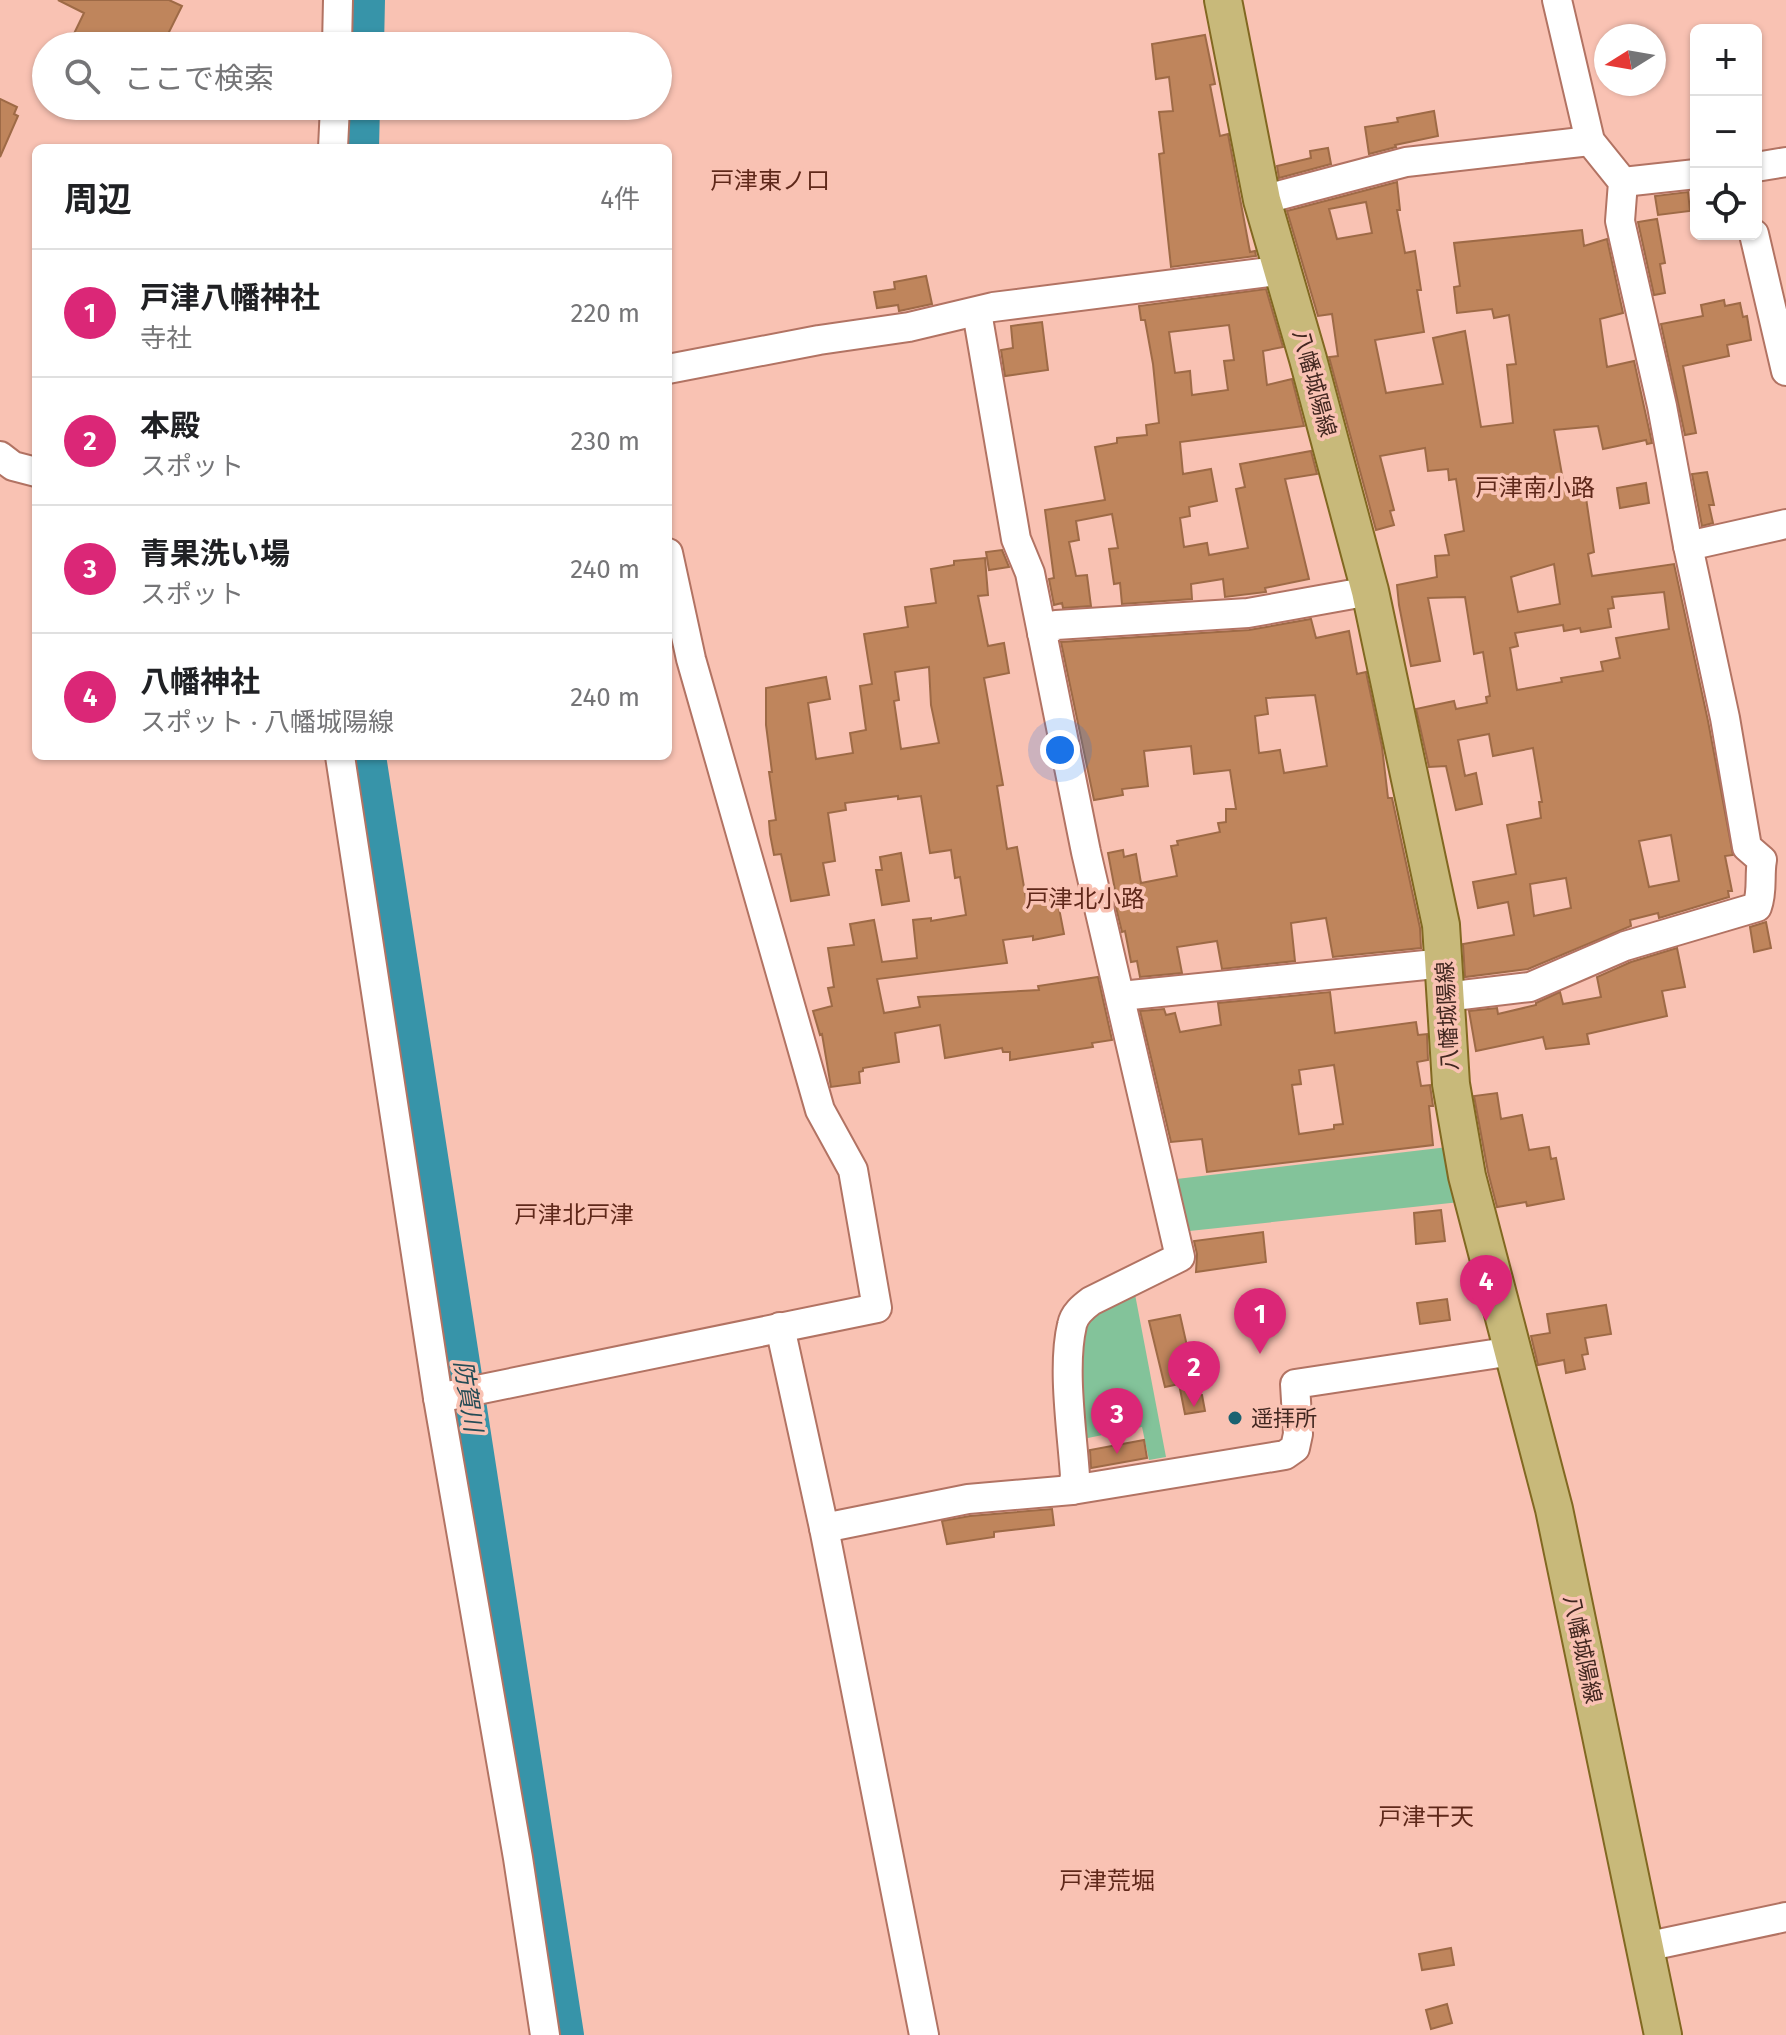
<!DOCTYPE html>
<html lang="ja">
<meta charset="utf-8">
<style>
:root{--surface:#fff;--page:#f6f6f6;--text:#202124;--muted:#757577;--line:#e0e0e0;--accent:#db2777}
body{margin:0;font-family:"Fira Sans","Noto Sans JP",sans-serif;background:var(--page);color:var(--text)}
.controls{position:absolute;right:24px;top:24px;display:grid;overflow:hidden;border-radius:12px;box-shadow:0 2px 6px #0004}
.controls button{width:72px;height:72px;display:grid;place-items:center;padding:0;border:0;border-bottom:2px solid var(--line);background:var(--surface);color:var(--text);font:40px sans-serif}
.compass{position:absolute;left:1594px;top:24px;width:72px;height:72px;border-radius:50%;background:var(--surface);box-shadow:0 2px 6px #0004;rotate:259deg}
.you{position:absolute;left:1060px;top:750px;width:28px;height:28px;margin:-20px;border:6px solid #fff;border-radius:50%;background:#1a73e8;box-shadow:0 0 0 12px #1a73e833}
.badge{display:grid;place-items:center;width:52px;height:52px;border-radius:50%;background:var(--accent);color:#fff;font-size:26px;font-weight:700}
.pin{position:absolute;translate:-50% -66px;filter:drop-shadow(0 2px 4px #0008)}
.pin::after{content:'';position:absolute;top:42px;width:28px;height:24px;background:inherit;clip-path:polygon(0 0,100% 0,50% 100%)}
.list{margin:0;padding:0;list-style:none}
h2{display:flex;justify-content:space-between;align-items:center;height:104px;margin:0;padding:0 32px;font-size:34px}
h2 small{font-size:26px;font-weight:400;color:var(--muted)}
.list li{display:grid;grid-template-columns:52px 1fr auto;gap:24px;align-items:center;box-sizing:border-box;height:128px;padding:0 32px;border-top:2px solid var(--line)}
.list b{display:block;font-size:30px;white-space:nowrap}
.list p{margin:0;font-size:26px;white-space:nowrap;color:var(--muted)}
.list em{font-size:26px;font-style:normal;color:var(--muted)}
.icon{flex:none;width:44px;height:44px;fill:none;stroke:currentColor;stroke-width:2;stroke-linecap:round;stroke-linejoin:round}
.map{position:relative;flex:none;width:1786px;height:2035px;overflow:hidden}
.search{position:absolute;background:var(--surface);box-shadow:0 2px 6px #0004;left:32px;top:32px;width:640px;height:88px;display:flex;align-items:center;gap:20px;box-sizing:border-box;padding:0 28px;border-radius:44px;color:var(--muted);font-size:30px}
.panel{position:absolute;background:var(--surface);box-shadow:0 2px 6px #0004;left:32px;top:144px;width:640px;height:616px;border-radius:12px}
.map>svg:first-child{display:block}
.green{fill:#83c39a}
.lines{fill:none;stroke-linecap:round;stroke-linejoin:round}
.river{stroke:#3794a9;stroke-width:34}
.building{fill:#bf855c;stroke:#9e6a46;stroke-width:2;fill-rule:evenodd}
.minor-casing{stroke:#b27363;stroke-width:32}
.major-casing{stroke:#816821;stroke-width:40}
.minor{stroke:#fff;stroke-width:28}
.major{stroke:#c8b97a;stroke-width:36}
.poi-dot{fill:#1a6271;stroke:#f9c2b3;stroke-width:3}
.labels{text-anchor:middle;stroke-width:7;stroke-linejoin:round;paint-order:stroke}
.street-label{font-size:22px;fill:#422720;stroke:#f9c2b3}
.poi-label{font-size:22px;fill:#422720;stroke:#f9c2b3;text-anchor:start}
.neighbourhood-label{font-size:24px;fill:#5f281a;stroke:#f9c2b3}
.water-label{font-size:24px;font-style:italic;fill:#244c56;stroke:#f9c2b3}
</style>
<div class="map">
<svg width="1786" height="2035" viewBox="0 0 1786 2035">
<rect width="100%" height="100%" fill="#f9c2b3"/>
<g class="green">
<polygon points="1448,1147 1460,1202 1180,1232 1168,1180"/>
<polygon points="1134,1289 1166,1457 1149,1460 1142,1427 1083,1439 1076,1361 1081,1318"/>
</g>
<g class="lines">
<g class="river">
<polyline points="367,46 368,0"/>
<polyline points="362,148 363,106"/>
<polyline points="369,756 567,2035"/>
</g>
</g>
<g class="building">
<polygon points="58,0 169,0 182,6 168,34 194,46 68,46 84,13"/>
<polygon points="1205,35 1215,84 1210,85 1220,136 1228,134 1250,252 1255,251 1256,256 1171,267 1159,154 1164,153 1159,112 1173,111 1169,77 1156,79 1152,44"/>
<polygon points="0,99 17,107 14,114 18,116 0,157"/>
<polygon points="1434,111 1438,136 1395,145 1396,147 1369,154 1365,127 1398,122 1397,118"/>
<polygon points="1328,148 1331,164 1279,178 1277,166 1311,158 1310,151"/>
<path d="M1397 182 1400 210H1397L1405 253 1415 251 1421 290H1417L1424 332 1375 340 1386 393 1443 384 1433 338 1465 331 1481 427 1513 423 1507 365 1516 364 1509 315 1494 318 1492 309 1457 313 1454 287 1460 286 1454 243 1582 230 1584 246 1607 239 1623 313 1600 319 1607 367 1634 361 1652 443 1647 444 1646 440 1603 449 1598 426 1554 430 1564 486 1580 483 1582 491H1585L1594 552 1588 554 1592 576 1674 564 1708 721 1733 855 1725 856 1732 891H1728L1729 897 1659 918 1658 913 1630 920 1631 926 1528 969 1465 977 1463 944 1514 935 1508 902 1478 908 1473 882 1516 874 1507 825 1541 818 1539 802H1542L1533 748 1493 756 1489 734 1458 740 1465 776 1476 773 1482 804 1456 810 1446 766 1429 767 1416 709 1454 701 1456 709 1487 703 1486 697 1490 696 1483 652 1474 654 1465 597 1428 598 1440 661 1411 666 1399 605 1397 585 1437 577 1435 556 1449 555 1445 535 1464 531 1456 479 1449 480 1448 469 1428 471 1425 448 1380 456 1394 510 1390 511 1394 525 1376 530 1329 357 1338 356 1332 314 1318 316 1287 211ZM1366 202 1372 233 1337 239 1329 209ZM1554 564 1560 604 1518 612 1511 577ZM1664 592 1669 629 1616 638 1620 658 1601 662 1603 671 1561 678 1562 682 1517 690 1510 648 1518 646 1515 633 1563 625 1564 631 1580 628 1581 632 1611 627 1608 609 1614 608 1612 597ZM1671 835 1679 881 1649 887 1639 841ZM1566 878 1571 908 1534 916 1530 884Z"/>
<polygon points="1688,192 1690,211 1658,215 1655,196"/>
<polygon points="1657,219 1665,263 1660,264 1665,293 1654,295 1638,222"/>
<polygon points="926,276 932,304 899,311 898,305 877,308 874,292 895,289 894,282"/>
<path d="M1266 289 1283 347 1263 351 1267 385 1292 379 1304 426 1180 442 1183 474 1211 469 1217 501 1189 507 1190 516 1180 518 1184 547 1207 543 1209 555 1248 548 1236 489 1245 487 1240 464 1311 451 1317 474 1285 479 1309 579 1265 588 1266 592 1225 597 1223 579 1191 584 1192 599 1122 604 1120 583 1114 584 1109 549 1118 548 1112 514 1076 521 1079 540 1069 542 1076 576 1087 575 1091 606 1063 608 1062 603 1054 605 1049 579 1054 578 1045 510 1105 500 1095 447 1117 443V438L1147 435 1146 425 1159 423 1153 364 1145 320H1141L1139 306ZM1229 325 1234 360 1224 361 1228 390 1192 395 1190 371 1175 373 1169 332Z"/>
<polygon points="1724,300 1725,306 1740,303 1743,317 1747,316 1751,340 1727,345 1729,356 1683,366 1696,433 1685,435 1661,324 1703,316 1701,305"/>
<polygon points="1042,322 1048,370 1005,376 1001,350 1013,348 1011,326"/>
<polygon points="1707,472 1714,505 1709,505 1713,523 1702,526 1692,474"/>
<polygon points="1646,483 1649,503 1620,508 1617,488"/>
<polygon points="1002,550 1009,567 989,570 986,552"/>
<path d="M985 558 988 595 978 596 988 646 1004 643 1009 673 984 678 1003 785 997 786 1007 849 1017 847 1027 904 1057 898 1064 934 1033 940V936L1003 940 1007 963 877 979 884 1013 920 1007 918 997 1039 990 1038 986 1098 977 1112 1040 1092 1043 1093 1047 1010 1060V1052H1003L1002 1048 945 1058 940 1025 895 1033 899 1062 863 1068V1071L859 1072 860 1083 831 1087 822 1034 820 1035 813 1011 832 1006 828 988 834 987 828 948 854 945 850 924 874 920 882 962 917 958 913 920 931 918V921L966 915 960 877 955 878 951 850 930 853 921 796 898 799V796L845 803 846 810 828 813 835 861 823 863 829 895 791 901 781 854 774 855 770 834 769 821 776 820 769 772H772L766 725V688L826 677 830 699 808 703 816 759 853 753 850 733 866 730 860 686 872 684 864 634 908 627 905 607 936 603 931 569 954 565V561ZM929 667 931 705 939 743 901 749 894 701 899 700 895 672Z"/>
<path d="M1311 619 1316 638 1349 631 1357 674 1366 672 1382 747 1388 798H1392L1420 928 1421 948 1333 957 1326 918 1291 923 1295 961 1222 969 1217 941 1177 947 1182 973 1140 977 1137 961 1131 962 1125 931 1122 932 1112 891 1115 890 1108 853 1123 850 1124 857 1136 854 1141 883 1177 876 1171 846 1178 845 1177 841 1220 832 1218 823 1226 822V809H1236L1230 770 1194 774 1191 746 1144 751 1148 786 1122 789 1123 795 1094 800 1061 642 1249 630ZM1315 695 1327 766 1284 773 1280 750 1259 753 1255 716 1268 714 1266 698Z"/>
<polygon points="901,853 909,901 882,905 876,870 882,870 880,857"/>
<polygon points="1766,922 1771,948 1754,952 1750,927"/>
<polygon points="1677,948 1685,987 1662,991 1667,1016 1587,1034 1589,1044 1546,1049 1543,1037 1476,1051 1469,1011 1497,1008 1498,1014 1536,1005 1536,1003 1560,992 1563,1004 1601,997 1597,977 1631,962"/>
<path d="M1330 992 1335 1033 1416 1022 1418 1035 1427 1034 1428 1060 1417 1062 1421 1086 1430 1085 1433 1106H1429L1433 1145 1207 1172 1202 1139 1171 1142 1140 1011 1164 1009 1166 1015 1175 1013 1180 1032 1221 1025 1218 1003ZM1334 1065 1343 1124 1334 1125V1129L1299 1134 1292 1085 1301 1084 1299 1070Z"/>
<polygon points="1497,1093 1501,1119 1522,1115 1529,1150 1549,1147 1551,1159 1556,1158 1564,1199 1527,1206 1526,1202 1497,1207 1488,1172 1474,1096"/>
<polygon points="1441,1210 1445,1241 1416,1244 1414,1213"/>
<polygon points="1263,1232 1266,1262 1196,1272 1197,1254 1194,1241"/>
<polygon points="1447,1299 1450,1320 1420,1324 1417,1303"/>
<polygon points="1606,1305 1611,1334 1585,1338 1588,1354 1582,1355 1585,1369 1566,1373 1564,1360 1538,1365 1531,1336 1550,1333 1547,1314"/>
<polygon points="1180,1315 1198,1395 1202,1395 1205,1411 1185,1414 1179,1384 1165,1387 1149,1321"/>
<polygon points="1144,1440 1147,1458 1091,1468 1090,1450"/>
<polygon points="1052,1509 1054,1525 994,1532 994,1537 947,1544 942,1521 970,1516"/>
<polygon points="1451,1948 1454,1965 1422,1970 1419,1954"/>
<polygon points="1447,2004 1452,2023 1431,2029 1426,2010"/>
</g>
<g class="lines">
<g class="minor-casing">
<g id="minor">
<polyline points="337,46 338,0"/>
<polyline points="333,148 335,106"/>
<polyline points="1756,167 1786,162"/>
<polyline points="1623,182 1696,174"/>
<polyline points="1262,200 1406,162 1590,141"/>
<polyline points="1754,234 1786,371"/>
<path d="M977 312 1016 539 1030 573 1086 852 1180 1257 1091 1301C1083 1307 1074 1314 1072 1325 1062 1367 1072 1431 1075 1476L1072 1490"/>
<polyline points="668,369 819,340 909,327 993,307 1284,270"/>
<polyline points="0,456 13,466 36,472"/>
<polyline points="1688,546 1786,524"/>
<polyline points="1042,633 1056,625 1248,613 1370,591"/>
<polyline points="340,756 438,1398 518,1858 545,2035"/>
<polyline points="1121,996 1445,963"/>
<path d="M1445 997 1530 987 1625 946 1757 907C1763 891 1759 876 1762 860L1747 847 1725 718 1688 546 1662 406 1620 221 1623 182 1590 141 1557 0"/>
<polyline points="780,1327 824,1528 924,2035"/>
<polyline points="438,1398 877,1308 853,1170 820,1110 691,659 668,553"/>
<polyline points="824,1528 968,1499 1072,1490 1285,1455 1295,1448 1298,1434 1295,1384 1513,1351"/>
<polyline points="1645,1947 1786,1917"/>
</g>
</g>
<g class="major-casing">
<polyline id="major" points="1223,0 1262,200 1308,359 1370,591 1441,925 1451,1084 1467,1176 1554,1509 1663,2035"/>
</g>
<use href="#minor" class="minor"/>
<use href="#major" class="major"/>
</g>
<circle class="poi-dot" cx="1235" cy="1418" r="8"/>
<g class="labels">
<g class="street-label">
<text transform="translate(1315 383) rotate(75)" y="8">八幡城陽線</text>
<text transform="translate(1447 1016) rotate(-93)" y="8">八幡城陽線</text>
<text transform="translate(1583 1649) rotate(78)" y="8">八幡城陽線</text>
</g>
<g class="poi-label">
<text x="1251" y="1426">遥拝所</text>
</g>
<g class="neighbourhood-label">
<text x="770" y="189">戸津東ノ口</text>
<text x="1535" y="496">戸津南小路</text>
<text x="1085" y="907">戸津北小路</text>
<text x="574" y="1223">戸津北戸津</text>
<text x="1426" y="1825">戸津干天</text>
<text x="1107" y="1889">戸津荒堀</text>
</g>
<g class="water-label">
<text transform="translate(468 1396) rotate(81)" y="8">防賀川</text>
</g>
</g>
</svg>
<div class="controls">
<button>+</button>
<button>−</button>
<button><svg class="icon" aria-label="locate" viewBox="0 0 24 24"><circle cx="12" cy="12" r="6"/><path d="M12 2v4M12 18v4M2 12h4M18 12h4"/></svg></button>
</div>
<svg class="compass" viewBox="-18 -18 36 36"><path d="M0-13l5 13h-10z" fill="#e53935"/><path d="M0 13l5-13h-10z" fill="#757577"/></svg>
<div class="you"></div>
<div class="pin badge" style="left:1260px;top:1354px">1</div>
<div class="pin badge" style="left:1194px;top:1407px">2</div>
<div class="pin badge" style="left:1117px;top:1454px">3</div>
<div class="pin badge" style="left:1486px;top:1321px">4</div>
<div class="search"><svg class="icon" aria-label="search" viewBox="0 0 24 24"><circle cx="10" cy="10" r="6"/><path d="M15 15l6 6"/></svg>ここで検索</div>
<section class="panel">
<h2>周辺<small>4件</small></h2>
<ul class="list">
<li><span class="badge">1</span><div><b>戸津八幡神社</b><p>寺社</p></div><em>220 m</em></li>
<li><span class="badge">2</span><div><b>本殿</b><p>スポット</p></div><em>230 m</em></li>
<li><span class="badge">3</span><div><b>青果洗い場</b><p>スポット</p></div><em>240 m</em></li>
<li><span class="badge">4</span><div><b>八幡神社</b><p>スポット · 八幡城陽線</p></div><em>240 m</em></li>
</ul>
</section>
</div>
